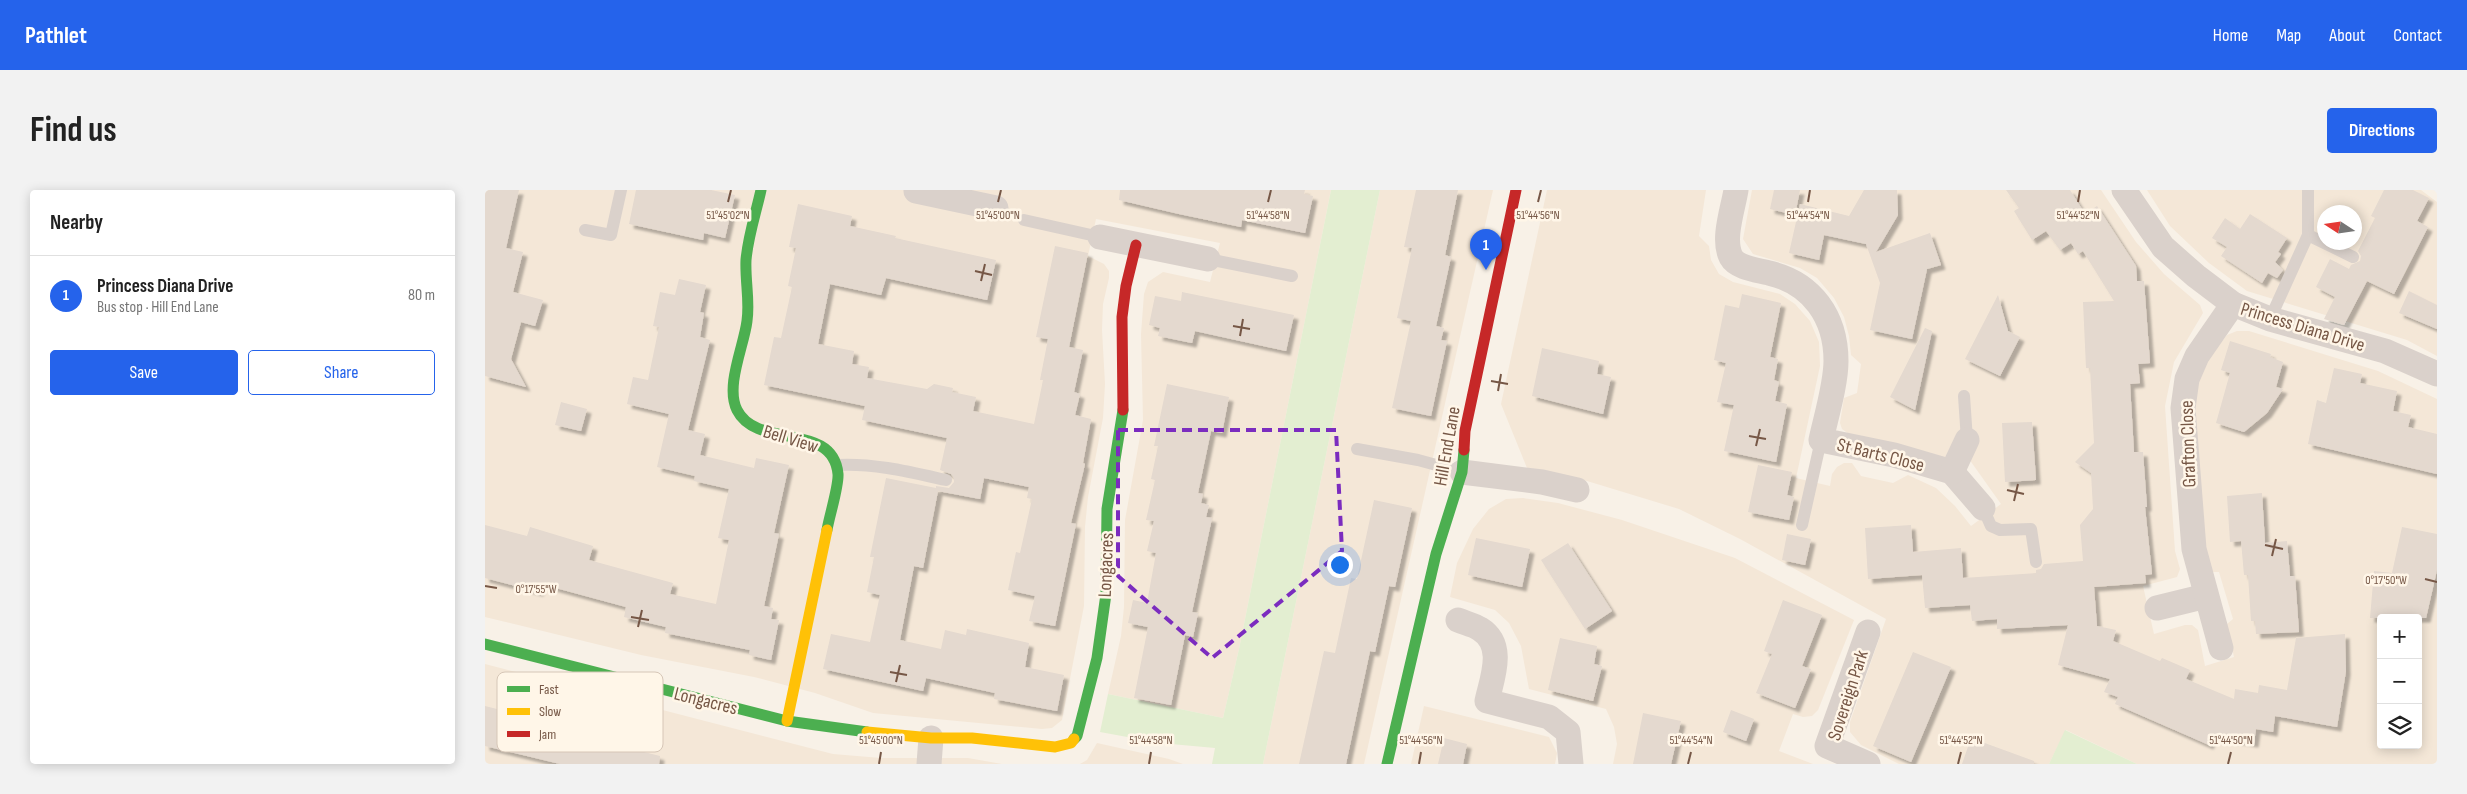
<!DOCTYPE html>
<meta charset="utf-8">
<style>
:root{--surface:#fff;--page:#f2f2f2;--text:#222;--muted:#767676;--line:#e0e0e0;--accent:#2563eb}
body{margin:0;font-family:"Sofia Sans Condensed",sans-serif;background:var(--page);color:var(--text)}
.controls{position:absolute;right:15px;bottom:15px;display:grid;overflow:hidden;border-radius:5px;box-shadow:0 2px 12px #0003}
.controls button{width:45px;height:45px;display:grid;place-items:center;padding:0;border:0;border-bottom:1px solid var(--line);background:var(--surface);color:var(--text);font:25px sans-serif}
.compass{position:absolute;left:1832px;top:15px;width:45px;height:45px;border-radius:50%;background:var(--surface);box-shadow:0 2px 12px #0003;rotate:282deg}
.you{position:absolute;left:854px;top:374px;width:18px;height:18px;margin:-12px;border:4px solid #fff;border-radius:50%;background:#1a73e8;box-shadow:0 0 0 8px #1a73e833}
.badge{display:grid;place-items:center;width:32px;height:32px;border-radius:50%;background:var(--accent);color:#fff;font-size:16px;font-weight:700}
.pin{position:absolute;translate:-50% -41px;filter:drop-shadow(0 1px 2px #0008)}
.pin::after{content:'';position:absolute;top:26px;width:18px;height:15px;background:inherit;clip-path:polygon(0 0,100% 0,50% 100%)}
.list{margin:0;padding:0;list-style:none}
h2{display:flex;justify-content:space-between;align-items:center;height:65px;margin:0;padding:0 20px;font-size:21px}
h2 small{font-size:16px;font-weight:400;color:var(--muted)}
.list li{display:grid;grid-template-columns:32px 1fr auto;gap:15px;align-items:center;box-sizing:border-box;height:80px;padding:0 20px;border-top:1px solid var(--line)}
.list b{display:block;font-size:19px;white-space:nowrap}
.list p{margin:0;font-size:16px;white-space:nowrap;color:var(--muted)}
.list em{font-size:16px;font-style:normal;color:var(--muted)}
.actions{display:flex;gap:10px;padding:15px 20px}
.actions a{flex:1;padding:11px 0;border:1px solid var(--accent);border-radius:5px;text-align:center;font-size:18px;color:var(--accent)}
.actions .main{background:var(--accent);color:#fff}
.icon{flex:none;width:28px;height:28px;fill:none;stroke:currentColor;stroke-width:2;stroke-linecap:round;stroke-linejoin:round}
.map{position:relative;flex:none;width:1952px;height:574px;overflow:hidden;border-radius:5px}
header{display:flex;align-items:center;gap:30px;box-sizing:border-box;height:70px;padding:0 25px;background:var(--accent);color:#fff}
header strong{font-size:24px}
nav{display:flex;gap:28px;margin-inline-start:auto;font-size:18px}
.intro{display:flex;align-items:center;justify-content:space-between;box-sizing:border-box;height:120px;padding:0 30px}
h1{margin:0;font-size:35px}
.button{padding:12px 22px;border-radius:5px;background:var(--accent);color:#fff;font-size:18px;font-weight:700}
main{display:flex;gap:30px;padding:0 30px}
aside{flex:1;background:var(--surface);border-radius:5px;box-shadow:0 2px 12px #0003}
.map>svg:first-child{display:block}
.residential{fill:#f4e7d7;fill-rule:evenodd}
.green{fill:#e3eed1}
.building{fill:#e4d9cf;filter:url(#shadow)}
.lines{fill:none;stroke-linecap:round;stroke-linejoin:round}
.lane{stroke:#dad1cb;stroke-width:12}
.street{stroke:#dad1cb;stroke-width:25}
.fast{stroke:#4caf50;stroke-width:11}
.slow{stroke:#ffc107;stroke-width:11}
.jam{stroke:#c62828;stroke-width:11}
.marked{fill:none;stroke:#7b2cbf;stroke-width:4;stroke-dasharray:10 6;stroke-linejoin:round}
.ticks{fill:none;stroke:#765746;stroke-width:2}
.labels{text-anchor:middle;stroke-width:5;stroke-linejoin:round;paint-order:stroke}
.street-label{font-size:19px;fill:#765746;stroke:#fff6e8}
.key{fill:#fff6e8;stroke:#d6c6b7;stroke-width:1}
.key-label{font-size:14px;fill:#765746}
.ticks-label{font-size:12px;text-anchor:middle;fill:#765746;stroke:#fff6e8;stroke-width:5;stroke-linejoin:round;paint-order:stroke}
</style>
<header>
<strong>Pathlet</strong>
<nav><a>Home</a><a>Map</a><a>About</a><a>Contact</a></nav>
</header>
<div class="intro"><h1>Find us</h1><a class="button">Directions</a></div>
<main>
<aside>
<h2>Nearby<small></small></h2>
<ul class="list">
<li><span class="badge">1</span><div><b>Princess Diana Drive</b><p>Bus stop · Hill End Lane</p></div><em>80 m</em></li>
</ul>
<div class="actions"><a class="main">Save</a><a>Share</a></div>
</aside>
<div class="map">
<svg width="1952" height="574" viewBox="0 0 1952 574">
<defs>
<filter id="shadow"><feDropShadow dx="4.5" dy="4.5" stdDeviation="1" flood-color="#0004"/></filter>
</defs>
<rect width="100%" height="100%" fill="#f8f1e7"/>
<g class="residential">
<polygon points="0,0 846,0 754,459 738,528 623,504 636,446 639,417 640,330 658,230 656,144 659,104 663,92 678,82 725,92 735,53 611,29 603,66 619,74 624,81 624,88 618,114 617,140 620,194 618,228 603,307 600,337 599,416 577,530 567,538 557,539 388,523 330,503 269,487 156,465 0,427"/>
<polygon points="895,0 1008,0 879,574 778,574"/>
<path d="M1062 0H1221L1214 46 1224 56 1226 70 1234 84 1248 92 1295 104 1310 114 1325 131 1334 152 1335 176 1311 288 1345 296 1347 284 1352 277 1359 273H1367L1376 286 1408 293 1423 285 1451 298 1470 316 1486 336 1516 314 1484 269 1461 268 1365 245 1357 239 1355 233 1359 208 1372 203 1376 174 1366 165 1364 146 1359 127 1349 108 1332 88 1315 78 1268 64 1258 49 1267 0H1616L1651 52 1679 84 1715 115 1718 123 1689 172 1680 216 1690 361 1695 379 1692 387 1658 396 1669 444 1700 435H1707L1713 440 1720 476 1749 467 1742 434 1748 429 1734 382H1726L1720 367 1709 213 1717 176 1742 145 1752 141H1764L1893 181 1952 209V574H1652L1581 540 1564 574H1414L1376 555 1365 542V532L1401 429 1255 349 1194 319 1102 291 1042 278 1016 214ZM1896 428H1933V555H1896Z"/>
<path d="M1662 0H1936L1952 12V166L1922 150 1762 101 1724 73 1685 36ZM1840 22H1870V52H1840Z"/>
<polygon points="1038,308 1073,313 1137,330 1250,368 1369,430 1333,520 1327,526 1318,527 1308,524 1294,561 1328,574 1128,574 1132,554 1129,537 1121,519 1044,499 1036,456 1024,433 1010,420 965,407 972,373 988,339 1004,319 1021,309"/>
<polygon points="0,474 348,564 396,568 483,568 517,574 0,574"/>
<polygon points="939,516 1064,547 1072,563 1070,574 926,574"/>
<polygon points="612,553 684,569 698,574 595,574 602,570"/>
</g>
<g class="green">
<polygon points="846,0 895,0 778,574 727,574 730,558 675,553 615,542 623,504 738,528 754,459"/>
<polygon points="1580,540 1652,574 1564,574"/>
</g>
<g class="building">
<polygon points="0,0 34,0 21,58 38,62 28,102 58,110 50,136 36,132 26,169 41,197 0,186"/>
<polygon points="151,0 226,0 250,5 240,48 219,43 218,50 144,34"/>
<polygon points="635,0 820,0 819,4 828,6 820,43 757,30 756,37 694,24 634,10"/>
<polygon points="931,0 973,0 960,65 966,67 951,136 959,138 956,150 962,151 946,226 907,218 926,131 912,128 927,58 919,57"/>
<polygon points="1289,0 1315,0 1310,25 1285,19"/>
<polygon points="1379,0 1412,0 1413,25 1391,62 1445,43 1456,75 1442,79 1427,149 1385,140 1395,93 1381,54 1339,45 1334,70 1304,63 1315,14 1364,26"/>
<polygon points="1521,0 1585,0 1600,24 1612,16 1651,76 1652,91 1659,91 1665,173 1653,174 1655,193 1645,194 1649,262 1658,262 1662,317 1660,317 1667,384 1660,385 1661,393 1609,397 1612,436 1631,440 1628,451 1675,471 1677,468 1705,480 1701,489 1749,509 1750,499 1773,503 1774,495 1802,500 1811,448 1860,444 1861,481 1852,537 1790,526 1788,542 1771,539 1769,553 1728,546 1724,555 1630,514 1633,507 1619,502 1625,489 1573,475 1583,435 1512,439 1512,429 1487,431 1485,415 1440,418 1437,385 1383,389 1380,338 1426,335 1428,362 1476,358 1478,388 1551,383 1551,380 1556,379 1559,374 1598,371 1595,335 1608,319 1606,283 1590,272 1609,253 1605,178 1601,178 1598,112 1629,111 1598,61 1593,64 1586,53 1575,60 1561,41 1547,50 1529,21 1534,18"/>
<polygon points="1899,0 1928,0 1944,8 1932,31 1943,37 1909,104 1882,91 1859,135 1839,129 1850,107 1831,97 1845,69 1864,79 1866,75 1875,71 1876,66 1873,61 1890,28 1886,26"/>
<polygon points="313,14 367,26 365,36 411,46 410,48 511,70 502,110 401,88 396,105 345,94 333,154 369,161 367,174 384,177 382,188 442,199 449,194 468,198 467,202 491,207 488,221 549,234 558,190 555,190 563,149 551,147 570,56 603,63 584,157 598,160 589,202 595,204 590,225 606,229 598,273 600,274 586,333 591,334 570,436 544,431 550,406 523,400 531,362 535,363 547,309 542,308 544,297 499,288 495,309 453,301 438,378 429,376 415,450 456,459 460,440 481,445 482,439 544,453 540,477 579,485 572,521 509,509 510,503 441,488 438,501 338,479 346,444 385,452 395,405 382,402 389,367 385,367 401,288 451,298 451,296 464,298 469,292 469,288 466,284 455,280 462,248 377,230 380,216 279,195 289,147 296,148 307,97 303,96 311,58 304,57"/>
<polygon points="1765,24 1802,48 1793,62 1796,64 1790,72 1798,80 1792,88 1783,83 1777,93 1736,66 1742,57 1727,48 1740,28 1755,39"/>
<polygon points="194,89 221,95 215,122 219,123 215,147 225,150 203,240 220,244 215,265 269,278 271,268 304,275 289,343 294,344 279,416 288,418 286,429 294,430 286,470 264,465 265,460 180,443 181,437 139,427 141,417 56,394 54,402 0,388 0,335 42,346 45,337 108,356 104,370 188,393 185,404 231,414 244,350 233,348 244,299 209,291 210,286 172,277 184,224 142,214 148,187 163,190 174,137 168,136 175,102 190,105"/>
<polygon points="1924,101 1952,115 1952,139 1914,123"/>
<polygon points="697,102 809,125 801,161 710,141 707,153 673,146 675,138 664,135 670,106 696,111"/>
<polygon points="1257,104 1296,113 1285,167 1293,169 1289,190 1294,192 1290,211 1302,214 1291,272 1239,261 1249,215 1232,212 1241,173 1229,170 1240,115 1254,118"/>
<polygon points="1513,105 1523,141 1535,147 1515,186 1480,169"/>
<polygon points="1440,138 1447,141 1430,220 1405,207"/>
<polygon points="1745,151 1786,164 1785,167 1798,172 1791,197 1798,199 1782,223 1759,242 1731,233 1745,183 1736,180"/>
<polygon points="1057,158 1114,171 1112,184 1126,187 1118,224 1047,206"/>
<polygon points="1849,178 1877,184 1875,193 1912,201 1908,221 1926,225 1923,237 1952,244 1952,284 1823,254 1832,210 1841,213"/>
<polygon points="682,194 744,207 737,243 726,241 713,303 718,304 716,313 724,315 721,327 727,328 707,422 713,423 708,447 700,445 686,515 649,508 663,437 643,433 648,410 662,413 671,363 662,361 669,331 661,330 670,290 666,289 673,256 669,256"/>
<polygon points="76,212 102,219 96,241 70,235"/>
<polygon points="1547,232 1551,290 1520,292 1517,233"/>
<polygon points="1273,275 1307,282 1302,305 1309,307 1304,330 1263,322"/>
<polygon points="1777,303 1780,353 1802,351 1805,386 1810,386 1814,442 1771,444 1770,431 1766,431 1763,385 1759,385 1756,351 1745,352 1742,306"/>
<polygon points="889,310 927,318 910,397 904,396 890,462 885,461 861,574 814,574 839,461 850,463 866,388 872,389"/>
<polygon points="1917,337 1952,344 1952,380 1941,428 1885,428 1889,381 1907,383"/>
<polygon points="1302,344 1326,349 1320,375 1297,370"/>
<polygon points="991,348 1045,359 1037,397 983,385"/>
<polygon points="1083,353 1127,421 1100,439 1056,370"/>
<polygon points="1298,410 1337,425 1317,476 1326,479 1310,518 1271,503 1287,464 1279,461"/>
<polygon points="1075,448 1112,456 1109,474 1117,476 1108,511 1063,500"/>
<polygon points="1428,462 1466,477 1426,572 1388,556"/>
<polygon points="0,516 76,535 75,541 175,566 174,574 75,574 0,556"/>
<polygon points="1246,520 1269,529 1261,551 1238,542"/>
<polygon points="1158,523 1196,531 1186,574 1148,574"/>
<polygon points="959,548 982,554 978,574 953,574"/>
<polygon points="1486,548 1549,571 1549,574 1477,574"/>
</g>
<g class="lines">
<g class="lane">
<polyline points="539,30 615,47"/>
<polyline points="100,40 126,45 136,0"/>
<polyline points="1823,45 1868,67"/>
<polyline points="723,69 807,86"/>
<polyline points="1785,129 1823,45 1823,0"/>
<polyline points="1479,206 1482,250"/>
<polyline points="872,259 933,270 977,282"/>
<path d="M352 275C389 273 425 282 461 290"/>
<polyline points="1498,318 1506,336 1515,340 1546,339 1551,372"/>
<polyline points="1317,335 1336,250"/>
</g>
<g class="street">
<path d="M1251 0C1248 19 1237 49 1246 67 1252 78 1273 80 1284 83 1327 93 1351 127 1351 171 1351 194 1341 227 1336 250L1409 265 1467 282 1498 318"/>
<polyline points="1639,0 1678,57 1711,86 1748,114 1785,129 1900,161 1952,184"/>
<polyline points="431,1 511,18"/>
<polyline points="615,47 723,69"/>
<polyline points="977,282 1057,292 1092,300"/>
<polyline points="1467,282 1482,250"/>
<polyline points="1672,418 1721,406"/>
<path d="M973 430C980 433 989 435 995 439 1021 455 1007 488 1002 511L1064 527 1083 542 1086 574"/>
<polyline points="1383,442 1342,556 1383,574"/>
<polyline points="1736,458 1709,359 1698,218 1702,189 1712,166 1748,114"/>
<polyline points="444,574 446,548"/>
</g>
<g class="fast">
<path d="M276 0C271 23 263 46 261 70 260 91 265 111 262 131 259 156 240 196 252 220 272 260 348 231 353 284 354 296 344 327 342 340"/>
<polyline points="0,454 302,531 382,542"/>
<polyline points="589,549 592,546 612,468 621,404 622,319 638,220"/>
<polyline points="902,574 951,364 977,282 979,260"/>
</g>
<g class="slow">
<polyline points="302,531 342,340"/>
<polyline points="382,542 446,548 487,548 570,557 586,553 589,549"/>
</g>
<g class="jam">
<polyline points="638,220 637,127 641,96 651,55"/>
<polyline points="979,260 980,241 1031,0"/>
</g>
</g>
<path class="marked" d="M633 240H851L857 361 727 468 633 386Z"/>
<path class="ticks" d="M243 12 246 0M513 12 516 0M783 12 786 0M1053 12 1056 0M1323 12 1325 0M1593 12 1595 0M490 81 507 85M496 91 500 74M748 136 765 139M755 146 758 129M1006 191 1023 194M1013 201 1016 184M1264 246 1281 249M1271 256 1275 239M1522 300 1539 304M1529 311 1533 294M1780 355 1798 359M1787 366 1791 349M1940 389 1952 392M0 396 12 398M146 427 164 430M153 437 157 420M405 482 422 485M411 492 415 475M394 574 396 562M664 574 666 562M934 574 936 562M1203 574 1206 562M1473 574 1476 562M1743 574 1746 562"/>
<g class="labels">
<g class="street-label">
<text transform="translate(1818 136) rotate(17)" y="7">Princess Diana Drive</text>
<text transform="translate(306 248) rotate(17)" y="7">Bell View</text>
<text transform="translate(1702 254) rotate(-92)" y="7">Grafton Close</text>
<text transform="translate(961 256) rotate(-80)" y="7">Hill End Lane</text>
<text transform="translate(1396 264) rotate(14)" y="7">St Barts Close</text>
<text transform="translate(620 375) rotate(-88)" y="7">Longacres</text>
<text transform="translate(1362 505) rotate(-72)" y="7">Sovereign Park</text>
<text transform="translate(221 510) rotate(14)" y="7">Longacres</text>
</g>
</g>
<rect x="12" y="482" width="166" height="80" rx="8" class="key"/>
<rect x="22" y="496" width="23" height="6" fill="#4caf50"/>
<rect x="22" y="518" width="23" height="7" fill="#ffc107"/>
<rect x="22" y="541" width="23" height="6" fill="#c62828"/>
<g class="key-label">
<text x="54" y="504">Fast</text>
<text x="54" y="526">Slow</text>
<text x="54" y="549">Jam</text>
</g>
<g class="ticks-label">
<text x="243" y="29">51°45'02"N</text>
<text x="513" y="29">51°45'00"N</text>
<text x="783" y="29">51°44'58"N</text>
<text x="1053" y="29">51°44'56"N</text>
<text x="1323" y="29">51°44'54"N</text>
<text x="1593" y="29">51°44'52"N</text>
<text x="1901" y="394">0°17'50"W</text>
<text x="51" y="403">0°17'55"W</text>
<text x="396" y="554">51°45'00"N</text>
<text x="666" y="554">51°44'58"N</text>
<text x="936" y="554">51°44'56"N</text>
<text x="1206" y="554">51°44'54"N</text>
<text x="1476" y="554">51°44'52"N</text>
<text x="1746" y="554">51°44'50"N</text>
</g>
</svg>
<div class="controls">
<button>+</button>
<button>−</button>
<button><svg class="icon" aria-label="layers" viewBox="0 0 24 24"><path d="M12 4l9 5-9 5-9-5zM3 14l9 5 9-5"/></svg></button>
</div>
<svg class="compass" viewBox="-18 -18 36 36"><path d="M0-13l5 13h-10z" fill="#e53935"/><path d="M0 13l5-13h-10z" fill="#767676"/></svg>
<div class="you"></div>
<div class="pin badge" style="left:1001px;top:80px">1</div>
</div>
</main>
